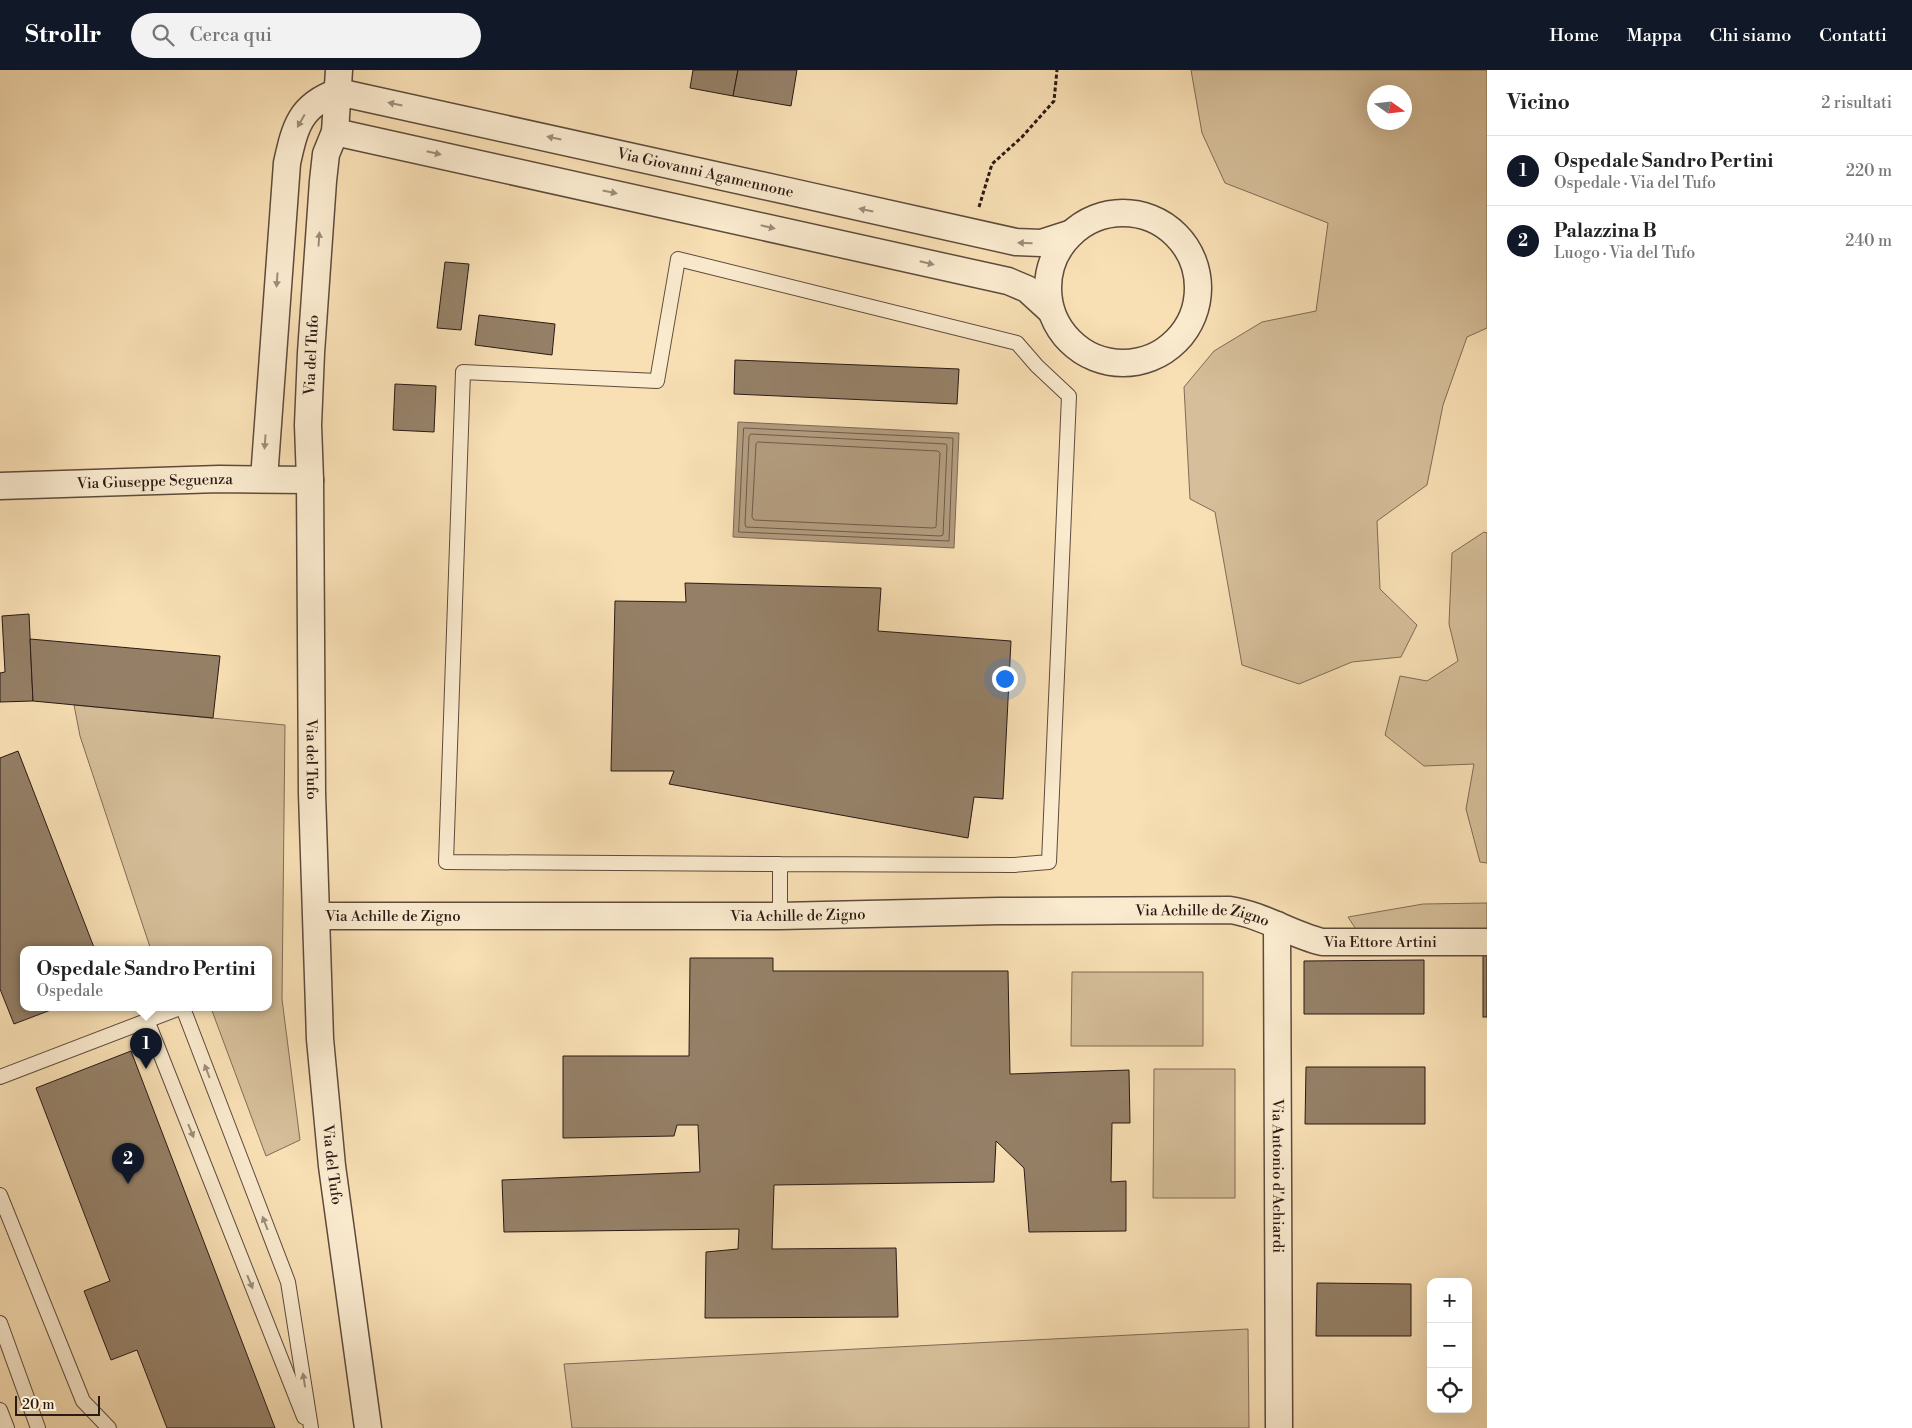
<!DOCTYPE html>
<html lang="it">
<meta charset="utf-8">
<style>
:root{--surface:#fff;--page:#f2f2f2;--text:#222;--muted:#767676;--line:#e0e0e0;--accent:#111827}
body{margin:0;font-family:"Libre Bodoni",serif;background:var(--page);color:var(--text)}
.controls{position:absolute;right:15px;bottom:15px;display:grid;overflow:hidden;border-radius:10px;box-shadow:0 5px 20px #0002}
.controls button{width:45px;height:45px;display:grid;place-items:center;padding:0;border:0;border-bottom:1px solid var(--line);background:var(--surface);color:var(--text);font:25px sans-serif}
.compass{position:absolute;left:1367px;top:15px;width:45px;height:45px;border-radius:50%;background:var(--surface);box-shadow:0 5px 20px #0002;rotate:104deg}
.scale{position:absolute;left:15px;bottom:12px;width:85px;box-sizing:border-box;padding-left:5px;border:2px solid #2a1a14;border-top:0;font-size:14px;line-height:18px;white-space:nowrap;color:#2a1a14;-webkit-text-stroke:4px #faeace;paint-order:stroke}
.you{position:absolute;left:1004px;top:608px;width:18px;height:18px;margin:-12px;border:4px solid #fff;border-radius:50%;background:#1a73e8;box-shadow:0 0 0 8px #1a73e833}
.badge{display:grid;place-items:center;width:32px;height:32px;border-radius:50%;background:var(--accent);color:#fff;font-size:16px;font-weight:700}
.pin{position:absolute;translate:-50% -41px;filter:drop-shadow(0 1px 2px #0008)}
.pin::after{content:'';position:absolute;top:26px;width:18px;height:15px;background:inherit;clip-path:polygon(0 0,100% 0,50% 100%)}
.popup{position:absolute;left:20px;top:876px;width:252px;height:65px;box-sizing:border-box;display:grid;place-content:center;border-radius:10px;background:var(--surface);filter:drop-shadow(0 1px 4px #0005);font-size:16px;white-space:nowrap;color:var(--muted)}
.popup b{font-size:19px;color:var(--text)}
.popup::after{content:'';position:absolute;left:50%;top:100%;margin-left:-10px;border:10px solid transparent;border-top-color:var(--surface)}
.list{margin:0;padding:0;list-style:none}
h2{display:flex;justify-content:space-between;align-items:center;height:65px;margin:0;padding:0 20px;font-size:21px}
h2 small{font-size:16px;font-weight:400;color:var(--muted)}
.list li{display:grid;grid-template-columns:32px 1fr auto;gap:15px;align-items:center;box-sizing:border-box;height:70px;padding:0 20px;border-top:1px solid var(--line)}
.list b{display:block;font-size:19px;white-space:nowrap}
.list p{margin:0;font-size:16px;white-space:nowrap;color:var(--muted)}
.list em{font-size:16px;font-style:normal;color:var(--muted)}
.icon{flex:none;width:28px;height:28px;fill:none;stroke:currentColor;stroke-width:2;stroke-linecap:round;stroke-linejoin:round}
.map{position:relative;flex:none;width:1487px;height:1358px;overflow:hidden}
header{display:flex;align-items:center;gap:30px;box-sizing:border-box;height:70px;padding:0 25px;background:var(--accent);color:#fff}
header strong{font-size:24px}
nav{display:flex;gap:28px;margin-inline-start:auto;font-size:18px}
.search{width:350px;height:45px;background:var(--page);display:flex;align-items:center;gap:12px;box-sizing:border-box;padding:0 18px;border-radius:28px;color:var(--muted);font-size:19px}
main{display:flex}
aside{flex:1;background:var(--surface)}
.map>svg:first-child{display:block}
.green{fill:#d5be99;stroke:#806c56;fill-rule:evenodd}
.water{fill:#b29c7e;stroke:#7c6854}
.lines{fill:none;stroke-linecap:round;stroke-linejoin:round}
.shore{stroke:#6e5b49;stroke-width:1}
.building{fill:#958067;stroke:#2a1a14}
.lane-casing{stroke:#5e4b3c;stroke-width:16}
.street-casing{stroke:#5e4b3c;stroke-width:29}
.path{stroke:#2a1a14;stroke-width:3;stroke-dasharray:4 2.5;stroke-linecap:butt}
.lane{stroke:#faeace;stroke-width:14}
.street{stroke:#faeace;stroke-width:26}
.oneway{fill:#9c8c7a}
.labels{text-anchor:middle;stroke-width:4.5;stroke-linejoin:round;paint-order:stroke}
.street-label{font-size:15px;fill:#2a1a14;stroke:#faeace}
</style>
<header>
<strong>Strollr</strong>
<div class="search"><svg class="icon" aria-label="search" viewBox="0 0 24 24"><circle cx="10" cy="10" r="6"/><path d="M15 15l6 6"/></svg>Cerca qui</div>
<nav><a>Home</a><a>Mappa</a><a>Chi siamo</a><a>Contatti</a></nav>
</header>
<main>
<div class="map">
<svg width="1487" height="1358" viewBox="0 0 1487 1358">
<rect width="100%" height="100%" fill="#f8dfb4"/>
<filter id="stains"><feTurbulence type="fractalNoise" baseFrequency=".004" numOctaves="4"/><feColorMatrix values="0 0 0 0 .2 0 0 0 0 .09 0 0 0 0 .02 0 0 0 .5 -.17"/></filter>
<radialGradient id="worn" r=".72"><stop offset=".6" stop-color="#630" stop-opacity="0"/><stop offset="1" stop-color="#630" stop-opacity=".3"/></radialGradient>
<g class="green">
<path d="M1191 0H1487V258L1467 267 1443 335 1427 415 1377 451 1380 519 1417 555 1401 587 1352 592 1299 614 1242 595 1215 442 1190 429 1184 317 1214 281 1262 252 1316 241 1328 153 1225 113 1202 63ZM1404 22V52H1374V22Z"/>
<polygon points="1484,462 1487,463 1487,793 1480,792 1466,739 1474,694 1424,696 1385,665 1400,606 1427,611 1458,591 1449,554 1452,483"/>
<polygon points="74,635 285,655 282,929 300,1070 266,1086 211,938 268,938 268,880 151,880 80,666"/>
<polygon points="1487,833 1487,863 1359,864 1348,847 1423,834"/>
<polygon points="1072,902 1203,902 1203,976 1071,976"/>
<polygon points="1154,999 1235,999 1235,1128 1153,1128"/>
<polygon points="1248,1259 1249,1358 572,1358 564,1294"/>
</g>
<polygon class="water" points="738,352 959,363 954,478 733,467"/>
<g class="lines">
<g class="shore">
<polygon points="744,358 953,368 949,471 739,462"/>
<polygon points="751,364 946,374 947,376 943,465 940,466 746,457 745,454 749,367"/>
<polygon points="758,372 938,381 940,383 936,457 933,458 754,450 752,447 756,374"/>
</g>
</g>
<g class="building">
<polygon points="693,0 738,0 733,26 690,18"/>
<polygon points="738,0 797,0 791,36 733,26"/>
<polygon points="445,192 469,194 461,260 437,258"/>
<polygon points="479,245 555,254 552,285 475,275"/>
<polygon points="735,290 959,299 957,334 734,324"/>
<polygon points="395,314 436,316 434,362 393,360"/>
<polygon points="685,513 881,518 878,561 1011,571 1003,729 974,727 968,768 669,714 674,701 611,701 615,531 686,532"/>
<polygon points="29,544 33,631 0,632 0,603 5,602 2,546"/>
<polygon points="30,569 220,586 213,648 33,631"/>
<polygon points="18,681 95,880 23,880 23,938 56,938 14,954 0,919 0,688"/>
<rect x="1483" y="883" width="4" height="64"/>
<polygon points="690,888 773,888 773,901 1008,901 1010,1004 1129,1000 1130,1053 1112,1053 1111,1112 1126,1111 1126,1161 1029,1162 1024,1098 996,1071 994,1112 774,1115 772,1179 896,1178 898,1247 705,1248 706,1182 738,1179 739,1159 504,1162 502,1110 700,1102 698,1055 677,1055 674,1066 563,1068 563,986 689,986"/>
<polygon points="1424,890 1424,944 1304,944 1304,891"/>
<polygon points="131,981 275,1358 167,1358 137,1280 111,1290 84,1221 110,1211 36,1018"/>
<polygon points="1306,997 1425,997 1425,1054 1305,1054"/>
<polygon points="1317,1213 1411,1214 1411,1266 1316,1266"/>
</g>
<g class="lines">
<g class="lane-casing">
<g id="lane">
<polyline points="780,794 1014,795 1049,792 1069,326 1037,296 1017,273 678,189 657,311 463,302 446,792 780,794 780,846"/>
<polyline points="183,938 288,1212 311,1358"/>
<polyline points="147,950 304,1347"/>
<polyline points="0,1007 180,938"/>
<polyline points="0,1125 83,1331 109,1358"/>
<polyline points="0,1253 38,1358"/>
<polyline points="0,1340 7,1358"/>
</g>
</g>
<g class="street-casing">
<g id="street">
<path id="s1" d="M339 0 335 62 326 84 323 111 311 283 308 355 310 410 312 723 320 969 332 1096 368 1358"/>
<polyline points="335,62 1008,211 1027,219 1051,241"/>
<circle cx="1123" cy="218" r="75"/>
<path id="s2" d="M264 409 287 93C295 57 300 35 338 22 564 70 790 122 1016 172L1041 173 1072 163"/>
<path id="s3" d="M0 416 219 409 310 410"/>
<path id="s4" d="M317 846H780L999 841 1230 840C1263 845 1290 864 1322 872H1487"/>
<path id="s5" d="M1277 855 1279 1358"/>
</g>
</g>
<polyline class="path" points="979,137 992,94 1022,67 1054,31 1057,0"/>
<use href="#lane" class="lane"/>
<use href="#street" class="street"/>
</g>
<defs><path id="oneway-solid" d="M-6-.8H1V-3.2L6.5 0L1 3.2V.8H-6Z" transform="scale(1.25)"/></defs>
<g class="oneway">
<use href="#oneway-solid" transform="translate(395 34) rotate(-168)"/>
<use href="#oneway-solid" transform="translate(301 51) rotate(120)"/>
<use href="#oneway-solid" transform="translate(554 68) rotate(-168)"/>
<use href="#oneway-solid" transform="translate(434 83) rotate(13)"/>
<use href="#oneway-solid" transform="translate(610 122) rotate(12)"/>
<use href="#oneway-solid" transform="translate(866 140) rotate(-168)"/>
<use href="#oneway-solid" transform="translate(768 157) rotate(13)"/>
<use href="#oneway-solid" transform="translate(319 169) rotate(-86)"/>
<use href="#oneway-solid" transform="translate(1025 173) rotate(-179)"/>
<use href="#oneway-solid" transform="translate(927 193) rotate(13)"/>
<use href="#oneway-solid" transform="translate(277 210) rotate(94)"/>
<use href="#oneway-solid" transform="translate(265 372) rotate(94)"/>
<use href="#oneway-solid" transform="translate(207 1001) rotate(-111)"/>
<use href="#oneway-solid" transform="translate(191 1061) rotate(68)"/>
<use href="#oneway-solid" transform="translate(265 1153) rotate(-111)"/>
<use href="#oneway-solid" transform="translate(250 1212) rotate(68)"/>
<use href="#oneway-solid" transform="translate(304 1310) rotate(-99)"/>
</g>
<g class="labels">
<g class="street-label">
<text dy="5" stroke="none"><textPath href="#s2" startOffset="786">Via Giovanni Agamennone</textPath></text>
<text transform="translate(311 285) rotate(-87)" y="5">Via del Tufo</text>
<text dy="5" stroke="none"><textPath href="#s3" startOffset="155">Via Giuseppe Seguenza</textPath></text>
<text dy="5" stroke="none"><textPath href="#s1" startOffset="692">Via del Tufo</textPath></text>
<text dy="5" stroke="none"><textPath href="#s4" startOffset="481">Via Achille de Zigno</textPath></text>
<text dy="5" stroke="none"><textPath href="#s4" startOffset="76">Via Achille de Zigno</textPath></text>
<text dy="5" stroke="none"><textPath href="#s4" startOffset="886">Via Achille de Zigno</textPath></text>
<text dy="5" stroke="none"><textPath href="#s4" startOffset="1069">Via Ettore Artini</textPath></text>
<text dy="5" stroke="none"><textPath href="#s1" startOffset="1098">Via del Tufo</textPath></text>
<text dy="5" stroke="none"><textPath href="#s5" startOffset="251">Via Antonio d'Achiardi</textPath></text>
</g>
</g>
<rect width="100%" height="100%" filter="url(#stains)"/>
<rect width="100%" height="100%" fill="url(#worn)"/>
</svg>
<div class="controls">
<button>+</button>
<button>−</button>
<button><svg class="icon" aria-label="locate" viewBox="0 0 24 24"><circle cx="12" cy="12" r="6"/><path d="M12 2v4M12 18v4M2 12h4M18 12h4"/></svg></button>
</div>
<svg class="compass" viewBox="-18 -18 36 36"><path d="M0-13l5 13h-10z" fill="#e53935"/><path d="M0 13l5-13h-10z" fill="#767676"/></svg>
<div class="scale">20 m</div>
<div class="you"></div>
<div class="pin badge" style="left:146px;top:999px">1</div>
<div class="popup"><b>Ospedale Sandro Pertini</b>Ospedale</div>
<div class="pin badge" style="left:128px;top:1114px">2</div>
</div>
<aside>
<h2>Vicino<small>2 risultati</small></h2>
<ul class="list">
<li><span class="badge">1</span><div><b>Ospedale Sandro Pertini</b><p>Ospedale · Via del Tufo</p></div><em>220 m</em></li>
<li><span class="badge">2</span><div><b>Palazzina B</b><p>Luogo · Via del Tufo</p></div><em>240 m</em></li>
</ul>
</aside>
</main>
